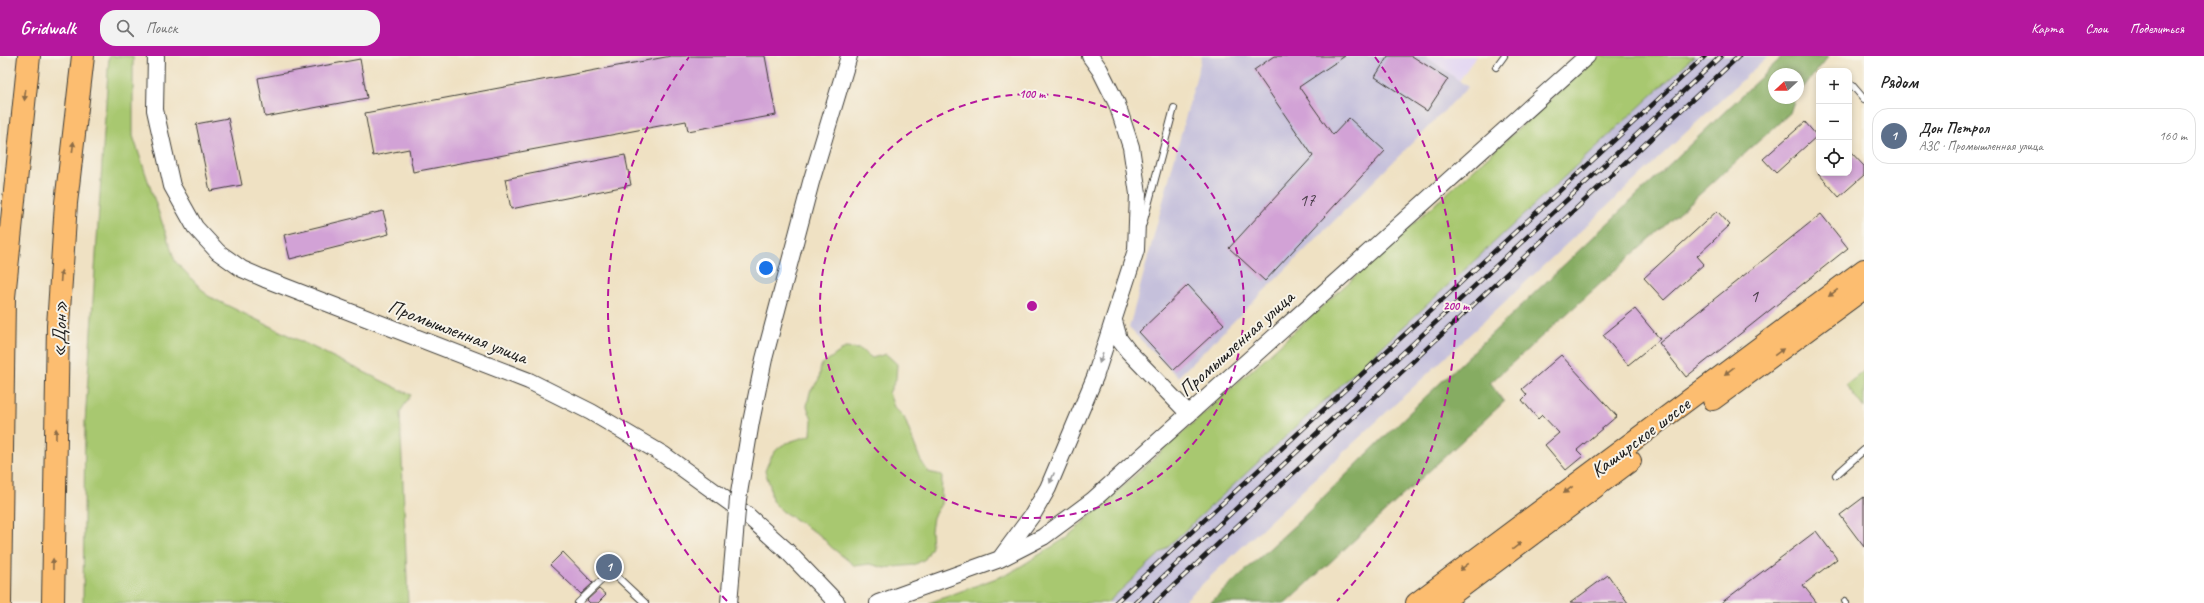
<!DOCTYPE html>
<html lang="ru">
<meta charset="utf-8">
<style>
:root{--surface:#fff;--page:#f2f2f2;--text:#222;--muted:#767676;--line:#e0e0e0;--accent:#b5179e}
body{margin:0;font-family:Caveat,sans-serif;background:var(--page);color:var(--text)}
.controls{position:absolute;right:12px;top:12px;display:grid;overflow:hidden;border-radius:8px;box-shadow:0 2px 6px #0003}
.controls button{width:36px;height:36px;display:grid;place-items:center;padding:0;border:0;border-bottom:1px solid var(--line);background:var(--surface);color:var(--text);font:20px sans-serif}
.compass{position:absolute;left:1768px;top:12px;width:36px;height:36px;border-radius:50%;background:var(--surface);box-shadow:0 2px 6px #0003;rotate:249deg}
.you{position:absolute;left:766px;top:212px;width:14px;height:14px;margin:-10px;border:3px solid #fff;border-radius:50%;background:#1a73e8;box-shadow:0 0 0 6px #1a73e833}
.badge{display:grid;place-items:center;width:26px;height:26px;border-radius:50%;background:var(--accent);color:#fff;font-size:13px;font-weight:700}
.pin{position:absolute;translate:-50% -50%;border:2px solid #fff;box-shadow:0 1px 4px #0006}
.list{margin:0;padding:0;list-style:none}
h2{display:flex;justify-content:space-between;align-items:center;height:52px;margin:0;padding:0 16px;font-size:17px}
h2 small{font-size:13px;font-weight:400;color:var(--muted)}
.list li{display:grid;grid-template-columns:26px 1fr auto;gap:12px;align-items:center;box-sizing:border-box;height:56px;margin:0 8px 8px;padding:0 8px;border:1px solid var(--line);border-radius:16px}
.list b{display:block;font-size:15px;white-space:nowrap}
.list p{margin:0;font-size:13px;white-space:nowrap;color:var(--muted)}
.list em{font-size:13px;font-style:normal;color:var(--muted)}
.icon{flex:none;width:22px;height:22px;fill:none;stroke:currentColor;stroke-width:2;stroke-linecap:round;stroke-linejoin:round}
.map{position:relative;flex:none;width:1864px;height:547px;overflow:hidden}
header{display:flex;align-items:center;gap:24px;box-sizing:border-box;height:56px;padding:0 20px;background:var(--accent);color:#fff}
header strong{font-size:19px}
nav{display:flex;gap:22px;margin-inline-start:auto;font-size:14px}
.search{width:280px;height:36px;background:var(--page);display:flex;align-items:center;gap:10px;box-sizing:border-box;padding:0 14px;border-radius:16px;color:var(--muted);font-size:15px}
main{display:flex}
aside{flex:1;background:var(--surface)}
.map>svg:first-child{display:block}
.built{fill:#e1d4f4}
.industrial{fill:#c5c0db}
.green{fill:#a8c870;stroke:#627246}
.forest{fill:#86ac62;stroke:#51643f}
.building{fill:#d2a2d6}
.lines{fill:none;stroke-linecap:round;stroke-linejoin:round}
.service-casing{stroke:#3c3a35;stroke-width:8}
.tertiary-casing{stroke:#3c3a35;stroke-width:18}
.primary-casing{stroke:#3c3a35;stroke-width:22}
.motorway-casing{stroke:#3c3a35;stroke-width:24}
.service{stroke:#fff;stroke-width:6}
.tertiary{stroke:#fff;stroke-width:16}
.primary{stroke:#fcbd6f;stroke-width:20}
.motorway{stroke:#fcbd6f;stroke-width:22}
.rail-casing{stroke:#1c1c1c;stroke-width:4.5}
.rail{stroke:#f7f3e8;stroke-width:3;stroke-dasharray:9;stroke-linecap:butt}
.tertiary-bridge-casing{stroke:#3c3a35;stroke-width:18;stroke-linecap:butt}
.tertiary-bridge{stroke:#fff;stroke-width:16}
.oneway{fill:#8c6c46}
.oneway2{fill:#999}
.ring{fill:none;stroke:#b5179e;stroke-width:2;stroke-dasharray:7 5}
.labels{text-anchor:middle;stroke-width:4;stroke-linejoin:round;paint-order:stroke}
.number-label{font-size:18px;fill:#4a3e4a}
.street-label{font-size:20px;fill:#1c1c1c;stroke:#f7f3e8}
.centre{fill:#b5179e;stroke:#f7f3e8;stroke-width:2}
.ring-label{font-size:12px;text-anchor:middle;font-weight:bold;fill:#b5179e;stroke:#f7f3e8;stroke-width:4;stroke-linejoin:round;paint-order:stroke}
</style>
<header>
<strong>Gridwalk</strong>
<div class="search"><svg class="icon" aria-label="search" viewBox="0 0 24 24"><circle cx="10" cy="10" r="6"/><path d="M15 15l6 6"/></svg>Поиск</div>
<nav><a>Карта</a><a>Слои</a><a>Поделиться</a></nav>
</header>
<main>
<div class="map">
<svg width="1864" height="547" viewBox="0 0 1864 547">
<rect width="100%" height="100%" fill="#f7f3e8"/>
<filter id="ink" filterUnits="userSpaceOnUse"><feTurbulence type="fractalNoise" baseFrequency=".025" numOctaves="2"/><feDisplacementMap in="SourceGraphic" scale="8" xChannelSelector="R" yChannelSelector="G"/><feConvolveMatrix kernelMatrix="1 2 1 2 8 2 1 2 1" color-interpolation-filters="sRGB"/></filter>
<filter id="wash" filterUnits="userSpaceOnUse"><feTurbulence type="fractalNoise" baseFrequency=".012" numOctaves="4" result="noise"/><feDisplacementMap in="SourceGraphic" scale="16" xChannelSelector="R" yChannelSelector="G"/><feGaussianBlur stdDeviation="0.9" result="paint"/><feColorMatrix in="noise" values="0 0 0 0 0 0 0 0 0 0 0 0 0 0 0 0 0 1.4 0 .05"/><feComposite in="paint" operator="in"/></filter>
<g filter="url(#wash)">
<rect width="100%" height="100%" fill="#efe1c3"/>
<polygon class="built" points="1425,0 1476,0 1459,25"/>
<g class="industrial">
<polygon points="1202,0 1425,0 1468,31 1178,321 1129,272"/>
<polygon points="1694,0 1768,0 1182,547 1107,547"/>
</g>
<g class="green">
<polygon points="109,0 133,0 133,80 175,205 208,240 411,339 400,356 408,547 83,547 85,367"/>
<polygon points="1599,0 1694,0 1107,547 929,547 1010,517 1066,482"/>
<path d="M845 292 860 293 872 302 886 298 897 308 896 323 889 337 894 351 904 361 920 403 928 416 942 419 941 448 933 461 931 475 932 491 925 503 914 509 885 512 870 508 855 510 831 491 821 480 782 455 772 445 770 430 765 415C776 386 784 388 811 379L812 364 807 350 810 336 819 323 821 309Z"/>
<polygon points="1864,315 1864,352 1846,329"/>
</g>
<polygon class="forest" points="1783,0 1829,0 1798,38 1798,18 1774,18 1774,42 1795,42 1790,57 1490,327 1504,346 1286,547 1210,547 1295,469 1416,350"/>
<g id="blocks">
<g class="building">
<polygon points="671,0 765,0 776,59 688,75 686,65 413,116 409,93 373,100 365,57"/>
<polygon points="1274,0 1345,0 1299,31 1333,79 1349,62 1385,95 1265,225 1229,192 1313,100 1254,14"/>
<polygon points="1388,0 1412,0 1448,23 1427,55 1375,21"/>
<polygon points="360,3 367,42 265,61 258,22"/>
<polygon points="228,62 242,129 210,135 196,68"/>
<polygon points="1805,66 1817,80 1776,117 1763,103"/>
<polygon points="1849,94 1864,110 1864,119 1839,141 1818,117 1849,117"/>
<polygon points="625,99 631,129 511,153 505,123"/>
<polygon points="383,155 389,178 290,203 284,179"/>
<polygon points="1717,155 1730,169 1697,200 1704,208 1664,244 1644,222"/>
<polygon points="1821,158 1848,192 1686,321 1659,287"/>
<polygon points="1188,229 1224,268 1174,314 1139,276"/>
<polygon points="1635,253 1660,283 1628,309 1603,279"/>
<polygon points="1561,299 1617,360 1577,394 1583,400 1566,414 1545,389 1559,377 1542,359 1538,363 1522,344 1527,339 1522,333"/>
<polygon points="1864,441 1864,491 1840,459"/>
<polygon points="1816,475 1837,503 1803,529 1817,547 1721,547"/>
<polygon points="563,496 593,527 581,538 550,509"/>
<polygon points="1608,519 1628,547 1570,547"/>
<polygon points="599,533 606,539 598,547 590,547 587,544"/>
</g>
</g>
</g>
<g filter="url(#ink)">
<use href="#blocks" fill-opacity="0" stroke="#3c3a35" stroke-width="1"/>
<g class="lines">
<g class="service-casing">
<g id="service">
<polyline points="1496,11 1504,0"/>
<polyline points="1852,29 1864,43"/>
<polyline points="1143,168 1174,52"/>
<polyline points="1836,419 1864,394"/>
<polyline points="1845,545 1846,547"/>
<polyline points="578,547 611,515 645,547"/>
</g>
</g>
<g class="tertiary-casing">
<g id="tertiary">
<polyline points="156,0 155,54 172,130 195,171 218,196 242,213 265,223 529,325 591,356 664,399 747,459 787,495 837,547"/>
<polyline points="1114,265 1119,283 1129,296 1189,358"/>
<polyline points="751,366 764,303 811,126 849,0"/>
<polyline points="1002,500 1033,458 1048,432 1095,321 1136,194 1138,138 1131,91 1117,48 1100,14 1090,0"/>
<polyline points="878,547 1000,503 1043,481 1093,444 1587,0"/>
</g>
</g>
<g class="primary-casing">
<g id="primary">
<polyline points="1713,344 1864,233"/>
<polyline points="1416,547 1864,213"/>
<polyline points="1441,547 1631,405"/>
</g>
</g>
<g class="motorway-casing">
<g id="motorway">
<polyline points="0,547 4,241 29,0"/>
<polyline points="53,547 58,270 66,147 83,0"/>
</g>
</g>
<use href="#service" class="service"/>
<use href="#tertiary" class="tertiary"/>
<use href="#primary" class="primary"/>
<use href="#motorway" class="motorway"/>
<g class="rail-casing">
<g id="rail">
<polyline points="1115,547 1705,0"/>
<polyline points="1135,547 1721,0"/>
<polyline points="1155,547 1739,0"/>
</g>
</g>
<use href="#rail" class="rail"/>
<g class="tertiary-bridge-casing">
<polyline id="tertiary-bridge" points="729,547 738,443 751,366"/>
</g>
<use href="#tertiary-bridge" class="tertiary-bridge"/>
</g>
<defs><path id="oneway-solid" d="M-6-.8H1V-3.2L6.5 0L1 3.2V.8H-6Z"/></defs>
<g class="oneway">
<use href="#oneway-solid" transform="translate(25 39) rotate(96)"/>
<use href="#oneway-solid" transform="translate(73 91) rotate(-83)"/>
<use href="#oneway-solid" transform="translate(61 220) rotate(-86)"/>
<use href="#oneway-solid" transform="translate(1833 237) rotate(143)"/>
<use href="#oneway-solid" transform="translate(1779 296) rotate(-36)"/>
<use href="#oneway-solid" transform="translate(1729 315) rotate(143)"/>
<use href="#oneway-solid" transform="translate(56 378) rotate(-89)"/>
<use href="#oneway-solid" transform="translate(1568 434) rotate(143)"/>
<use href="#oneway-solid" transform="translate(1517 490) rotate(-37)"/>
<use href="#oneway-solid" transform="translate(53 508) rotate(-89)"/>
<use href="#oneway-solid" transform="translate(1464 511) rotate(143)"/>
</g>
<g class="oneway2">
<use href="#oneway-solid" transform="translate(1101 302) rotate(109)"/>
<use href="#oneway-solid" transform="translate(1052 422) rotate(113)"/>
</g>
</g>
<g class="ring">
<circle cx="1032" cy="250" r="212"/>
<path d="M727 545A424 424 0 0 1 689 1M1375 1A424 424 0 0 1 1337 545"/>
</g>
<g class="labels">
<g class="number-label">
<text x="1307" y="150">17</text>
<text x="1754" y="246">1</text>
</g>
<g class="street-label">
<text transform="translate(59 273) rotate(-88)" y="7">«Дон»</text>
<text transform="translate(458 275) rotate(21)" y="7">Промышленная улица</text>
<text transform="translate(1236 287) rotate(-42)" y="7">Промышленная улица</text>
<text transform="translate(1640 381) rotate(-37)" y="7">Каширское шоссе</text>
</g>
</g>
<circle cx="1032" cy="250" r="6" class="centre"/>
<g class="ring-label">
<text x="1032" y="42">100 m</text>
<text x="1456" y="254">200 m</text>
</g>
</svg>
<div class="controls">
<button>+</button>
<button>−</button>
<button><svg class="icon" aria-label="locate" viewBox="0 0 24 24"><circle cx="12" cy="12" r="6"/><path d="M12 2v4M12 18v4M2 12h4M18 12h4"/></svg></button>
</div>
<svg class="compass" viewBox="-18 -18 36 36"><path d="M0-13l5 13h-10z" fill="#e53935"/><path d="M0 13l5-13h-10z" fill="#767676"/></svg>
<div class="you"></div>
<div class="pin badge" style="left:609px;top:511px;background:#5c6f8a">1</div>
</div>
<aside>
<h2>Рядом<small></small></h2>
<ul class="list">
<li><span class="badge" style="background:#5c6f8a">1</span><div><b>Дон Петрол</b><p>АЗС · Промышленная улица</p></div><em>160 m</em></li>
</ul>
</aside>
</main>
